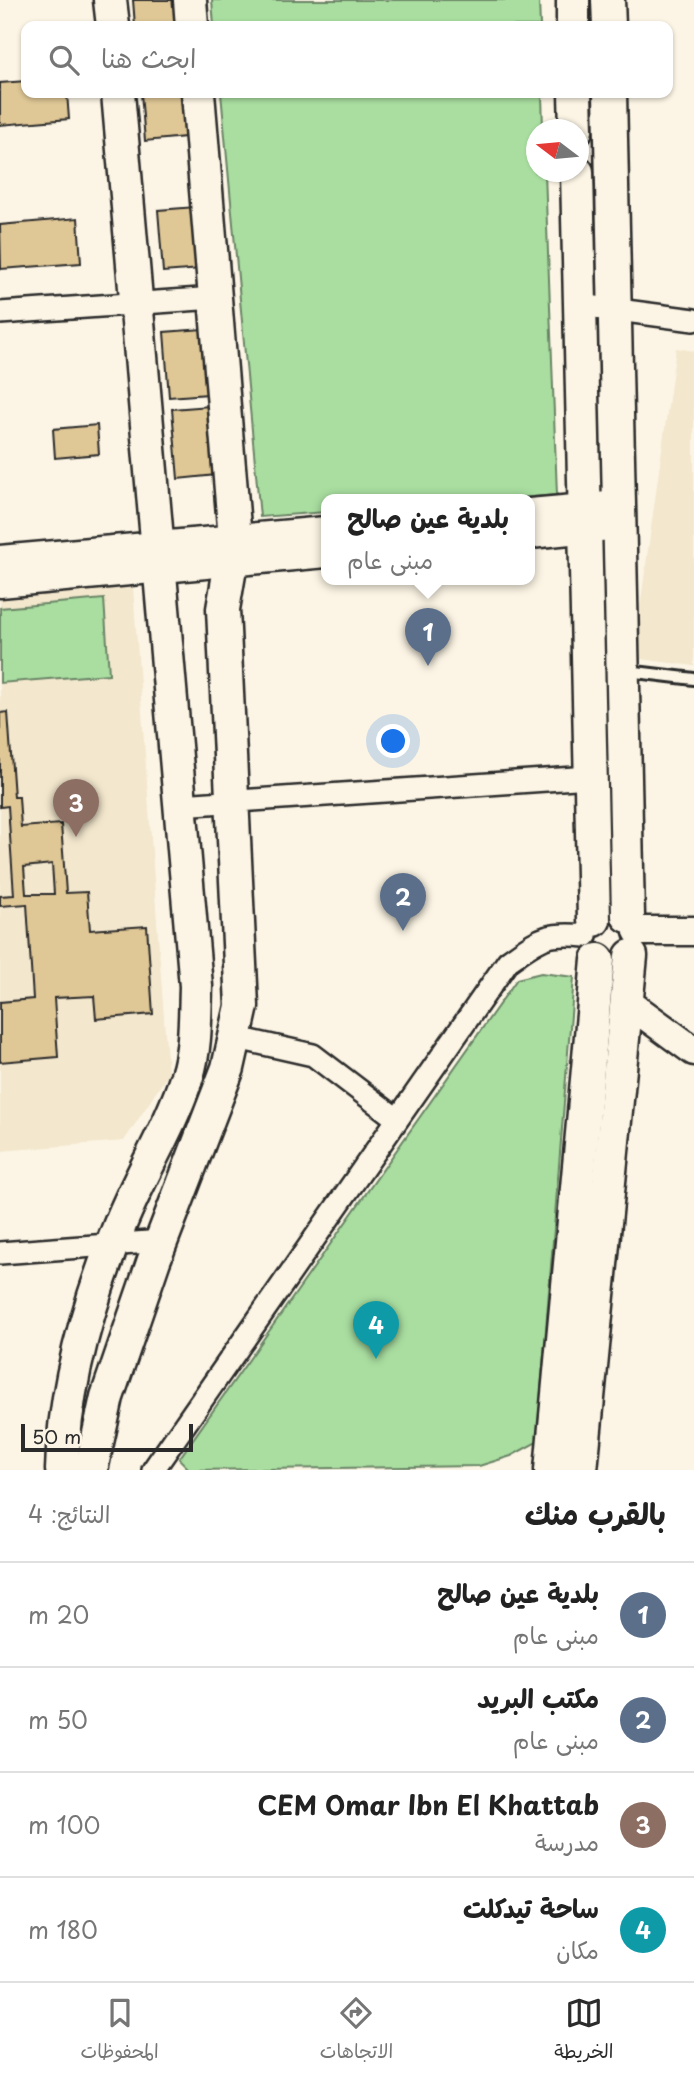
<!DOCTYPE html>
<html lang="ar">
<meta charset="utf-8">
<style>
:root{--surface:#fff;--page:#f6f6f6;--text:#222;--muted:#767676;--line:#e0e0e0;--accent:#2b2b2b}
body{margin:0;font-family:"Playpen Sans","Playpen Sans Arabic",sans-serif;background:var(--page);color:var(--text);direction:rtl}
.compass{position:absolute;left:526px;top:119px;width:63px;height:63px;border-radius:50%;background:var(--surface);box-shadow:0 2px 5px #0004;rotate:286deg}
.scale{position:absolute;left:21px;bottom:18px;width:172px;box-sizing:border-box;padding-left:7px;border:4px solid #2b2b2b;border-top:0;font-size:19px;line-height:24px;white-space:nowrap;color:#2b2b2b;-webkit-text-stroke:5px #fcf5e5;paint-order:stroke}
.you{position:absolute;left:394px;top:742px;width:24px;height:24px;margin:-18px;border:5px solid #fff;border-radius:50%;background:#1a73e8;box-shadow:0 0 0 10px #1a73e833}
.badge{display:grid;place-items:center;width:46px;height:46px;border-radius:50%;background:var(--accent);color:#fff;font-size:23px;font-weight:700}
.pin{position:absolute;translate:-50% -58px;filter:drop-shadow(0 2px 4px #0008)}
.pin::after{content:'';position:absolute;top:37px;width:24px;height:21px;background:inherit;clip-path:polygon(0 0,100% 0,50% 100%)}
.popup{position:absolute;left:321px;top:494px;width:214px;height:91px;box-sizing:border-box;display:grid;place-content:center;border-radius:14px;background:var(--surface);filter:drop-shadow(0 2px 5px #0005);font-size:23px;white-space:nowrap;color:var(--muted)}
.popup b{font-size:26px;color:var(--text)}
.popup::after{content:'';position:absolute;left:50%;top:100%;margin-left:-14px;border:14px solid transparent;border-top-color:var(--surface)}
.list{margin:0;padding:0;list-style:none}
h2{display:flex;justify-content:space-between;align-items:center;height:91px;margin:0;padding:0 28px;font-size:30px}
h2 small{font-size:23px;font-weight:400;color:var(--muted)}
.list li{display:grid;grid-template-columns:46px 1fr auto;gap:21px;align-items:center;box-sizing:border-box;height:105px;padding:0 28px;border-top:2px solid var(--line)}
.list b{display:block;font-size:26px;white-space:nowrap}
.list p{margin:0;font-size:23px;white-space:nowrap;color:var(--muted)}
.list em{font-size:23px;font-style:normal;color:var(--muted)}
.icon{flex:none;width:38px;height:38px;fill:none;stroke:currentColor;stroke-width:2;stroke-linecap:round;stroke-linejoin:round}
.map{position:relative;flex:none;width:694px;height:1470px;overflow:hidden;direction:ltr}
.search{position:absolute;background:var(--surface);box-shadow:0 2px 5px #0004;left:21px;right:21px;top:21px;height:77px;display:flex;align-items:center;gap:18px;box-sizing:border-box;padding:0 24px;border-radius:14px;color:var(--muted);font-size:26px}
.sheet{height:511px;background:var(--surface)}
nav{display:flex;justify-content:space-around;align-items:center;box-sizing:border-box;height:98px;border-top:2px solid var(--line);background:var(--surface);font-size:19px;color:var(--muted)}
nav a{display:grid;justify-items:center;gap:4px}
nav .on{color:var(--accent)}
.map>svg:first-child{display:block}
.built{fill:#f3e7cd}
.green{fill:#a9dea0;stroke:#6a8466;stroke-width:2}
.building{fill:#dfc796;stroke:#2b2b2b;stroke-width:2;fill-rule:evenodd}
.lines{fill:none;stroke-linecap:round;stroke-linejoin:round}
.service-casing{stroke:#2b2b2b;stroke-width:16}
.minor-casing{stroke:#2b2b2b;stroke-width:26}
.tertiary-casing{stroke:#2b2b2b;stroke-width:33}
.secondary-casing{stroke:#2b2b2b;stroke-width:37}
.service{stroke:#fcf5e5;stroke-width:10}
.minor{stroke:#fcf5e5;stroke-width:21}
.tertiary{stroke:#fcf5e5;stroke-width:28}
.secondary{stroke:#fcf5e5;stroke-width:32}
</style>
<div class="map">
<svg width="694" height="1470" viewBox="0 0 694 1470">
<rect width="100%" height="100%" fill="#fcf5e5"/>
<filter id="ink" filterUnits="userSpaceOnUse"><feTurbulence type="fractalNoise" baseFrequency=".0143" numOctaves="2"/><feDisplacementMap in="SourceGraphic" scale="14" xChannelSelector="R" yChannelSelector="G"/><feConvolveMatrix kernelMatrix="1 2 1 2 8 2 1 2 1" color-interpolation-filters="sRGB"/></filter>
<g filter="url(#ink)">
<g class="built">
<polygon points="676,348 694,351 694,666 633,658"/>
<polygon points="133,587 168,1074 124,1141 0,1151 0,599"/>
</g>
<g class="green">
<polygon points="212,0 539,0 540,26 214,26"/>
<polygon points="221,93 542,93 543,129 536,130 536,172 545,172 557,495 493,500 326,500 326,512 260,517"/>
<polygon points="104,599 109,674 0,683 0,608"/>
<polygon points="541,973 574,977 537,1442 511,1456 479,1466 190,1470 179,1459 517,979"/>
</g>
<g class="building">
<polygon points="133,0 174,0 176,26 135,26"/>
<polygon points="26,81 26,93 67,93 69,119 0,125 0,83"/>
<polygon points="141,93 182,93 185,137 145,141"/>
<polygon points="196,207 201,269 163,272 158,210"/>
<polygon points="78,218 81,263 1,269 0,225"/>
<polygon points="203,329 208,394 169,397 164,332"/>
<polygon points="210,406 216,475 178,479 172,409"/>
<polygon points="97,425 99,454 55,458 53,429"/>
<path d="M8 712 14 797H19L21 827 61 824 66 893 87 892 90 930 147 926 153 1014 96 1019 94 996 54 998 58 1057 0 1062V1002L33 999 27 904 0 906V896L14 895 8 806 0 807V713ZM52 864 54 894H26L24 867Z"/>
</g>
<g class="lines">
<g class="service-casing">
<polyline id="service" points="627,671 694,679"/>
</g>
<g class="minor-casing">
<g id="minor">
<polyline points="580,305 694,320"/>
<polyline points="0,313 215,298"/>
<polyline points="180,805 590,777"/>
<polyline points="237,1038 313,1055 397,1119"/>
<polyline points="0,1253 162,1241"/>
<path d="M153 1470 508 961C541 938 545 932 586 936"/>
</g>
</g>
<g class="tertiary-casing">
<g id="tertiary">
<polyline points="530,513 619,505"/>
<polyline points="530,534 619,525"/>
<polyline points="0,560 326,531"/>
<polyline points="0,583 326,553"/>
<polyline points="638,931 694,931"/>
<polyline points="627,1002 694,1051"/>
</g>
</g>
<g class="secondary-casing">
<g id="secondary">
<polyline points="110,0 113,26"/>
<polyline points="190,0 192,26"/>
<polyline points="573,0 573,26"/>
<polyline points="608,0 609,26"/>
<polyline points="575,93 576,130"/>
<polyline points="610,93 628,916"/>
<polyline points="577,172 594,920"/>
<path d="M62 1470C64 1387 88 1304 119 1227 139 1176 170 1129 187 1076 196 1048 195 1015 196 986L118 93"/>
<polyline points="91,1470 107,1397 154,1260 228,1068 242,1006 223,609 235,539 198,93"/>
<polyline points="551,1470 598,960"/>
<polyline points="581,1470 631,956"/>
</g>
</g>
<use href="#service" class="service"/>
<use href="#minor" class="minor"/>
<use href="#tertiary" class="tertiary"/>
<use href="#secondary" class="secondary"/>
</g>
</g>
</svg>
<svg class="compass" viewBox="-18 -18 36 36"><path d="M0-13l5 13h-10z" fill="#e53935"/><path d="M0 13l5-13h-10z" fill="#767676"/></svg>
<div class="scale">50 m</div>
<div class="you"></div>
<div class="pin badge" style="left:428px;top:666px;background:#5c6f8a">1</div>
<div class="popup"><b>بلدية عين صالح</b>مبنى عام</div>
<div class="pin badge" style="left:403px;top:931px;background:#5c6f8a">2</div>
<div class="pin badge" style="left:76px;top:837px;background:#8d6e63">3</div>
<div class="pin badge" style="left:376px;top:1359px;background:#0f9aa8">4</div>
<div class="search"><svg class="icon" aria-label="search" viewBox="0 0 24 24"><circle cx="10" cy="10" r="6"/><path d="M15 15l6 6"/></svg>ابحث هنا</div>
</div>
<section class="sheet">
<h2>بالقرب منك<small>النتائج: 4</small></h2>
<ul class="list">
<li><span class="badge" style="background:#5c6f8a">1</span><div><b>بلدية عين صالح</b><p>مبنى عام</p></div><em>20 m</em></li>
<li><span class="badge" style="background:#5c6f8a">2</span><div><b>مكتب البريد</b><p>مبنى عام</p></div><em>50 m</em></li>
<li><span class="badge" style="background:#8d6e63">3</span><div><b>CEM Omar Ibn El Khattab</b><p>مدرسة</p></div><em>100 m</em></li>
<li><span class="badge" style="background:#0f9aa8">4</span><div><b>ساحة تيدكلت</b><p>مكان</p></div><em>180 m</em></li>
</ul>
</section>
<nav>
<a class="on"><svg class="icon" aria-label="map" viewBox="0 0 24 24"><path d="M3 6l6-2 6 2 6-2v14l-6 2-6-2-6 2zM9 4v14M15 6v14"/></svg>الخريطة</a>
<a><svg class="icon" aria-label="directions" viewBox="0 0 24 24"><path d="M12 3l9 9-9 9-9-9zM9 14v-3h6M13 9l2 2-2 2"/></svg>الاتجاهات</a>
<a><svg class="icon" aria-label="saved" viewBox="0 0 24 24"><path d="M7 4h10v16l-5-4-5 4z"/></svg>المحفوظات</a>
</nav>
